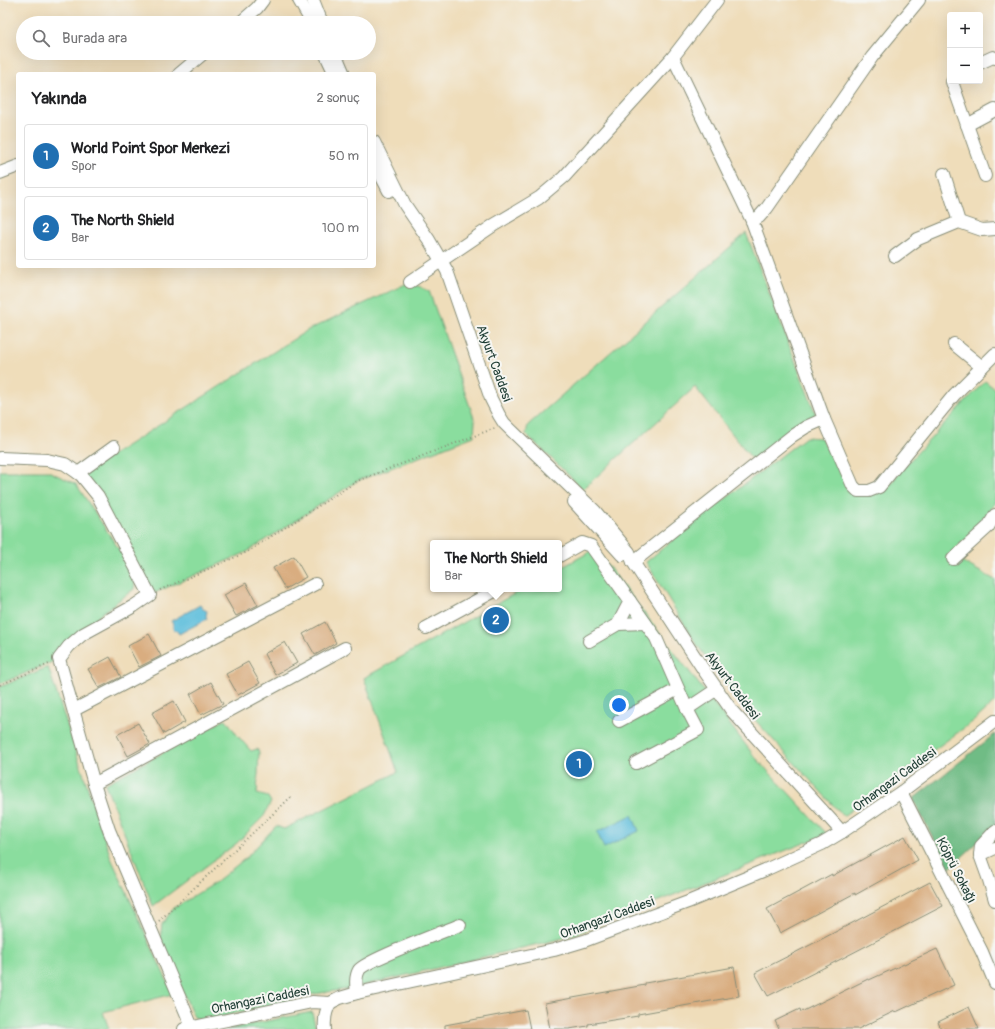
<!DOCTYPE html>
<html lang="tr">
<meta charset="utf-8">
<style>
:root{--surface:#fff;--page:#f6f6f6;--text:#202124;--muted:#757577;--line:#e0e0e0;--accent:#1f6fb2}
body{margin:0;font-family:Pangolin,sans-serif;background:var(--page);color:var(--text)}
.controls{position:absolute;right:12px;top:12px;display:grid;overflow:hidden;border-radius:4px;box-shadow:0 4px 16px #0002}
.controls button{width:36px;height:36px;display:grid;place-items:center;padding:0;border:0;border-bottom:1px solid var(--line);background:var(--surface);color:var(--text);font:20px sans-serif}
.you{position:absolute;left:619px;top:705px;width:14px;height:14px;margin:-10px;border:3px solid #fff;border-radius:50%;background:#1a73e8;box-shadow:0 0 0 6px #1a73e833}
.badge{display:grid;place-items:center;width:26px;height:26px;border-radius:50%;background:var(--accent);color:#fff;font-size:13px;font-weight:700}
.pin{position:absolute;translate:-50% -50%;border:2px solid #fff;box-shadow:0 1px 4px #0006}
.popup{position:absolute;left:430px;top:540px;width:132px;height:52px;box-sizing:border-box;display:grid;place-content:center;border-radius:4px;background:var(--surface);filter:drop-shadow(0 1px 3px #0005);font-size:13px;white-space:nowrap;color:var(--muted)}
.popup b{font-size:15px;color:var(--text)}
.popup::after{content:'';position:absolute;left:50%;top:100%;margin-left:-8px;border:8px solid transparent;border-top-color:var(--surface)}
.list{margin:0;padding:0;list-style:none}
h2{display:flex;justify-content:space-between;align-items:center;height:52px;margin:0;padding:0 16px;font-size:17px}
h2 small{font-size:13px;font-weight:400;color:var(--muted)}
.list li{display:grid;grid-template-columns:26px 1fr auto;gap:12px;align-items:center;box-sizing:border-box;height:64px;margin:0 8px 8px;padding:0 8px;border:1px solid var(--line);border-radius:4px}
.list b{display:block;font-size:15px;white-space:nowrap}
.list p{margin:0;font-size:13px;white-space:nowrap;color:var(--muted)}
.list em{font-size:13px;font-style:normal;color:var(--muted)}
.icon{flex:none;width:22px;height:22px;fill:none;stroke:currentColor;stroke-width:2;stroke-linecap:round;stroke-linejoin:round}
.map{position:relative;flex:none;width:995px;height:1029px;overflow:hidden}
.search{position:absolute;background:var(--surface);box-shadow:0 4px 16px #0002;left:16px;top:16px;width:360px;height:44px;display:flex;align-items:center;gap:10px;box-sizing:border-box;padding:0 14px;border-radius:22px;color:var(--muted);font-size:15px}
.panel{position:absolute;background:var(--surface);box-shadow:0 4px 16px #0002;left:16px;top:72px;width:360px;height:196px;border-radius:4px}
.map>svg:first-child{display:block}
.green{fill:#8add9e;stroke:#548d69}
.forest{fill:#6fbc85;stroke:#477c5c}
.water{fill:#5cbddb;stroke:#3e7d88}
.building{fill:#d9ad80}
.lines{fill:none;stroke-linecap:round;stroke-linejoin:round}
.minor-casing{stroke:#878d77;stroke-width:14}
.path{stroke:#878d77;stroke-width:2;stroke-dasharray:1 3;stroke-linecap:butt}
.minor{stroke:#fff;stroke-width:12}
.labels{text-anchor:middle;stroke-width:4;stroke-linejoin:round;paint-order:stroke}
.street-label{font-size:13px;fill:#1f3d34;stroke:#f6f6f2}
</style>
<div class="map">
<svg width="995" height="1029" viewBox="0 0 995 1029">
<rect width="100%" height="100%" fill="#f6f6f2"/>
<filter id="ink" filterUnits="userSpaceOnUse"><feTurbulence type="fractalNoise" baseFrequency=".025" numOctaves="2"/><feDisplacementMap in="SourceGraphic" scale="8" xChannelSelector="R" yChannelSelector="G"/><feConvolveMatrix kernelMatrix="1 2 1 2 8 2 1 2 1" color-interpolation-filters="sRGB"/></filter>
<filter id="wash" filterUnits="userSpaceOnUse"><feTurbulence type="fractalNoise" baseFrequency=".012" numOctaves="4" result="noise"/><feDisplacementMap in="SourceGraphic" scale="16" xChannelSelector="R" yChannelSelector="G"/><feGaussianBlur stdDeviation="0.9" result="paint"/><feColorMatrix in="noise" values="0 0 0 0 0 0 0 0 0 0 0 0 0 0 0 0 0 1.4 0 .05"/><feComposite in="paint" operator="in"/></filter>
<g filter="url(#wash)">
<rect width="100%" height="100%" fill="#efddba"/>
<g class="green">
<polygon points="746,233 816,415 753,460 695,387 583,489 526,434 528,425"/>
<polygon points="410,282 429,291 475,421 474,436 357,481 247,552 150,595 81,475 308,330"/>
<polygon points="985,381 995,389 995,502 984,523 946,557 959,560 995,580 995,702 975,720 843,816 744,708 697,645 646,562 686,529 806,437 821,438 849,488 881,492 888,488 900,471"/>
<polygon points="0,471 48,471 76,484 136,575 134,589 102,613 59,659 0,684"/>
<polygon points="595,549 755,757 827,834 568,937 348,989 314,994 204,1021 194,1017 160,941 162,924 174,908 216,882 247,857 276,826 284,829 398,772 364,678 523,589 559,589 559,569"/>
<polygon points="48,667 111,858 173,994 103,1012 109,1029 0,1029 0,687"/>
<polygon points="226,719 237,735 251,751 257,749 259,752 257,794 268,797 271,802 264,816 237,843 153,906 105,784"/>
<polygon points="312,1012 316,1029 227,1029"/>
</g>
<polygon class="forest" points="995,734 995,826 949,869 913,799"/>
<g class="water">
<polygon points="200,605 203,609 207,611 206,616 207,619 179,634 177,631 173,629 173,624 171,621"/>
<polygon points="632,815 639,831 604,848 597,832"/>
</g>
<g id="blocks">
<g class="building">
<polygon points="294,556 306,577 285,589 273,568"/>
<polygon points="246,583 258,605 236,616 224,595"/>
<polygon points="325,622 336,643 315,655 303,634"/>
<polygon points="149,634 161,656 139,667 128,646"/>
<polygon points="285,642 297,663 275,675 264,654"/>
<polygon points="110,657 121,677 99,688 88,669"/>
<polygon points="248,662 260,683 238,695 226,674"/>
<polygon points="211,682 223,704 201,715 190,694"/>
<polygon points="174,701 185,722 164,734 152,713"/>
<polygon points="138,723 150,744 128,756 117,735"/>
<polygon points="905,836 918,860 855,895 855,893 780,933 767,909 832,874 832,876"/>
<polygon points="930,882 943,906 841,959 768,996 755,973 820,940"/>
<polygon points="937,949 954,985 896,1012 895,1011 858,1029 779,1029 775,1021 800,1009 801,1012 868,979 869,980"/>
<polygon points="734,967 739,996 638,1014 638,1016 588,1024 588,1026 569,1029 550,1029 545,1003 645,985 645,983"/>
<polygon points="969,1007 979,1029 941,1029 938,1022"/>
<polygon points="526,1010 530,1029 445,1029 445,1025"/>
</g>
</g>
</g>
<g filter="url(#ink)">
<use href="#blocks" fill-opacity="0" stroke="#878d77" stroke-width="1"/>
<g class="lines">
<g class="minor-casing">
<g id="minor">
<polyline points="299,0 312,23"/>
<polyline points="313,0 322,23"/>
<polyline points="240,23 257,8 263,0"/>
<polyline points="325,53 335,74"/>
<polyline points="335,53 344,74"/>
<polyline points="673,57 752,221 824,419 853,486 858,491 869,491 879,487 954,395 995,354"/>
<polyline points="980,63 993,57 995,58"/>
<polyline points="179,74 204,53"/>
<polyline points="954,81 952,82 985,176"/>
<polyline points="967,125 995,110"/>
<polyline points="374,142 405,205 429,240 447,271 491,399 499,415 504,423 511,430 595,511 629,552 633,562 703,669 732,711 842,832"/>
<polyline points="374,162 389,191"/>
<polyline points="0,173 18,166"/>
<polyline points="944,174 959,222"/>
<polyline points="752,221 759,217 767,208 872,57 919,0"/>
<polyline points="895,256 918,239 959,222 982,230 995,229"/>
<polyline points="410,282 494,225 539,198 564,177 673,57 717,0"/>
<polyline points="954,344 982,367"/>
<polyline points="0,458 47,460 65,464 81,475 98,496 150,595 134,606 83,634 69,646 59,659 94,784 109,830 192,1027"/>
<polyline points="78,473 114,447"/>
<polyline points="574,502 622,555"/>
<polyline points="559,556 582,543 591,546 656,638 687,709 717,689"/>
<polyline points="953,559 988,527 995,515"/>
<polyline points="633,562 792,436 806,427 824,419"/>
<polyline points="618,624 645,623"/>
<polyline points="426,628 498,589"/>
<polyline points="589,641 618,624 630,601"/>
<polyline points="74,710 315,584"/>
<polyline points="619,721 678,689"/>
<polyline points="636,763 698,730 687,709"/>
<polyline points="94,784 345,648"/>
<polyline points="901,792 982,952 995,983"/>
<polyline points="995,831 981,846 980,855 989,880 995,900"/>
<polyline points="980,855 995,848"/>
<path d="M357 993C356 985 355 977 359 970 365 961 445 931 460 925"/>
<polyline points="184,1029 312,1002 330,1003 340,998 357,993 554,950 584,941 688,902 765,870 822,844 842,832 901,792 995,721"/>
<path d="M325 1029C324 1019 325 1012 330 1003"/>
</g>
</g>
<g class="path">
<polyline points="160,590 247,552 357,481 495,428"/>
<polyline points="0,685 49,664"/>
<polyline points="159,921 292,796"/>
</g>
<use href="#minor" class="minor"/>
</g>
</g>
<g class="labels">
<g class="street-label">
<text transform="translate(495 363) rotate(70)" y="5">Akyurt Caddesi</text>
<text transform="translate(733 685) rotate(53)" y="5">Akyurt Caddesi</text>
<text transform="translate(894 779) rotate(-36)" y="5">Orhangazi Caddesi</text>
<text transform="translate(957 870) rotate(63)" y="5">Köprü Sokağı</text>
<text transform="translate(607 917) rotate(-20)" y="5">Orhangazi Caddesi</text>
<text transform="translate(260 999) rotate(-11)" y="5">Orhangazi Caddesi</text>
</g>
</g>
</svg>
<div class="controls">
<button>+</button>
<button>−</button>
</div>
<div class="you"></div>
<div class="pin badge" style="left:579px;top:764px">1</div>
<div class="pin badge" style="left:496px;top:620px">2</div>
<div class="popup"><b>The North Shield</b>Bar</div>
<div class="search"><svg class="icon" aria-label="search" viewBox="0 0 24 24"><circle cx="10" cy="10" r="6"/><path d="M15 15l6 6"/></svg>Burada ara</div>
<section class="panel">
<h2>Yakında<small>2 sonuç</small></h2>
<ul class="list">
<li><span class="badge">1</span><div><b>World Point Spor Merkezi</b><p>Spor</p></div><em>50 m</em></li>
<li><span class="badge">2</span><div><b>The North Shield</b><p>Bar</p></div><em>100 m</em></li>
</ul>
</section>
</div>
